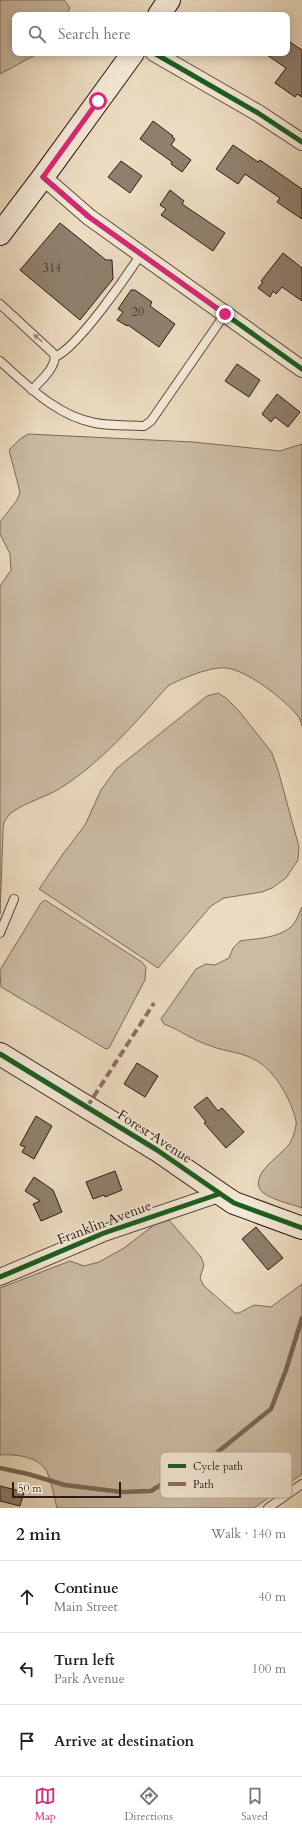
<!DOCTYPE html>
<meta charset="utf-8">
<style>
:root{--surface:#fff;--page:#f2f2f2;--text:#222;--muted:#767676;--line:#e0e0e0;--accent:#db2777}
body{margin:0;font-family:Cardo,serif;background:var(--page);color:var(--text)}
.scale{position:absolute;left:12px;bottom:10px;width:109px;box-sizing:border-box;padding-left:4px;border:2px solid #2c1c13;border-top:0;font-size:11px;line-height:14px;white-space:nowrap;color:#2c1c13;-webkit-text-stroke:3px #f3e8d6;paint-order:stroke}
.stop{position:absolute;width:12px;height:12px;margin:-9px;border:3px solid #db2777;border-radius:50%;background:#fff}
.stop.end{background:#db2777;border-color:#fff;box-shadow:0 1px 4px #0008}
.list{margin:0;padding:0;list-style:none}
h2{display:flex;justify-content:space-between;align-items:center;height:52px;margin:0;padding:0 16px;font-size:17px}
h2 small{font-size:13px;font-weight:400;color:var(--muted)}
.list li{display:grid;grid-template-columns:26px 1fr auto;gap:12px;align-items:center;box-sizing:border-box;height:72px;padding:0 16px;border-top:1px solid var(--line)}
.list b{display:block;font-size:15px;white-space:nowrap}
.list p{margin:0;font-size:13px;white-space:nowrap;color:var(--muted)}
.list em{font-size:13px;font-style:normal;color:var(--muted)}
.icon{flex:none;width:22px;height:22px;fill:none;stroke:currentColor;stroke-width:2;stroke-linecap:round;stroke-linejoin:round}
.map{position:relative;flex:none;width:302px;height:1508px;overflow:hidden}
.search{position:absolute;background:var(--surface);box-shadow:0 2px 10px #0003;left:12px;right:12px;top:12px;height:44px;display:flex;align-items:center;gap:10px;box-sizing:border-box;padding:0 14px;border-radius:8px;color:var(--muted);font-size:15px}
.sheet{height:268px;background:var(--surface)}
nav{display:flex;justify-content:space-around;align-items:center;box-sizing:border-box;height:56px;border-top:1px solid var(--line);background:var(--surface);font-size:11px;color:var(--muted)}
nav a{display:grid;justify-items:center;gap:2px}
nav .on{color:var(--accent)}
.map>svg:first-child{display:block}
.green{fill:#cbbba3;stroke:#7c6c5b}
.lines{fill:none;stroke-linecap:round;stroke-linejoin:round}
.stream{stroke:#786857;stroke-width:4.5}
.building{fill:#907f6d;stroke:#2c1c13}
.lane-casing{stroke:#5c4c3e;stroke-width:10}
.street-casing{stroke:#5c4c3e;stroke-width:18}
.secondary-casing{stroke:#2c1c13;stroke-width:24}
.lane{stroke:#f3e8d6;stroke-width:8}
.street{stroke:#f3e8d6;stroke-width:16}
.secondary{stroke:#f3e8d6;stroke-width:22}
.quiet{stroke:#8d6e63;stroke-width:4;stroke-dasharray:8 4;stroke-linecap:butt}
.cycleway-casing{stroke:#f3e8d6;stroke-width:8}
.cycleway{stroke:#1b5e20;stroke-width:5}
.oneway{fill:#998c7e}
.route{stroke:#db2777;stroke-width:5}
.labels{text-anchor:middle;stroke-width:3;stroke-linejoin:round;paint-order:stroke}
.number-label{font-size:12px;fill:#45352a}
.street-label{font-size:14px;fill:#2c1c13;stroke:#f3e8d6}
.key{fill:#f3e8d6;stroke:#b7ab9c;stroke-width:1}
.key-label{font-size:11px;fill:#2c1c13}
</style>
<div class="map">
<svg width="302" height="1508" viewBox="0 0 302 1508">
<rect width="100%" height="100%" fill="#ecdbc0"/>
<filter id="stains"><feTurbulence type="fractalNoise" baseFrequency=".005" numOctaves="4"/><feColorMatrix values="0 0 0 0 .2 0 0 0 0 .09 0 0 0 0 .02 0 0 0 .5 -.17"/></filter>
<radialGradient id="worn" r=".72"><stop offset=".6" stop-color="#630" stop-opacity="0"/><stop offset="1" stop-color="#630" stop-opacity=".3"/></radialGradient>
<g class="green">
<polygon points="0,0 64,0 70,8 66,15 15,15 15,53 39,53 0,74"/>
<path d="M28 434 193 442 280 451 302 444V726C301 723 300 718 297 715 284 699 247 670 226 668 212 666 180 679 168 686 135 723 101 763 59 789 46 797 16 806 8 816 3 822 3 827 3 833L0 914V586L11 570 10 554 0 534V522L17 500 20 492 9 450 20 439Z"/>
<polygon points="218,693 226,698 239,711 272,753 278,770 299,847 298,860 286,878 272,888 262,892 224,898 211,906 158,968 39,889 63,854 85,825 101,790 117,768 207,696"/>
<polygon points="45,900 142,962 146,967 145,980 109,1048 106,1049 1,987 0,970 41,903"/>
<path d="M302 907V1208C292 1204 262 1198 259 1187 254 1169 285 1154 291 1141 293 1137 297 1126 296 1121 292 1101 275 1071 257 1061 243 1052 226 1052 211 1046 194 1041 180 1030 164 1024L161 1019 196 969 206 964 215 965 229 958 233 948 240 941C257 938 276 939 291 927 296 923 299 913 302 907Z"/>
<path d="M169 1220 201 1257 204 1265 200 1278 204 1286 235 1313H239L254 1305 271 1307 302 1284V1474L254 1508H57C54 1497 52 1483 47 1472 39 1456 15 1454 0 1455V1288L70 1261 84 1266 99 1262 124 1248 154 1225Z"/>
</g>
<g class="lines">
<polyline class="stream" points="0,1468 28,1474 65,1485 122,1492 151,1491 189,1467 209,1459 271,1409 286,1370 302,1318"/>
</g>
<g class="building">
<polygon points="287,40 302,50 302,97 297,94 295,97 275,83 286,68 264,53 287,53"/>
<polygon points="153,121 173,136 172,137 175,139 171,145 191,160 182,172 171,164 172,162 140,139"/>
<polygon points="233,145 258,162 260,160 302,189 302,219 277,202 280,198 245,174 238,184 216,169"/>
<polygon points="121,161 142,176 130,193 108,177"/>
<polygon points="170,190 184,201 182,204 225,233 213,251 161,215 166,209 160,205"/>
<polygon points="60,223 106,260 112,260 113,279 80,320 20,270"/>
<polygon points="283,253 302,268 302,301 282,287 276,294 273,291 270,297 258,288 263,282 261,281"/>
<polygon points="131,290 135,290 152,302 150,306 175,324 159,347 128,325 127,326 117,320 123,312 118,309"/>
<polygon points="237,364 260,380 249,397 225,381"/>
<polygon points="277,394 300,412 288,427 275,417 271,422 262,414"/>
<polygon points="137,1063 158,1076 145,1097 124,1084"/>
<polygon points="207,1097 218,1111 222,1108 244,1132 226,1148 204,1123 206,1122 194,1107"/>
<polygon points="36,1116 52,1126 34,1159 22,1152 25,1147 20,1145"/>
<polygon points="115,1171 122,1190 105,1197 104,1195 93,1199 86,1182"/>
<polygon points="34,1177 53,1190 62,1212 41,1221 33,1204 40,1201 25,1191"/>
<polygon points="256,1227 283,1258 268,1270 242,1239"/>
<polygon points="0,1486 24,1492 20,1506 0,1501"/>
</g>
<g class="lines">
<g class="lane-casing">
<g id="lane">
<path d="M0 304 54 354C58 366 40 381 32 390"/>
<path d="M55 357C78 347 126 277 141 254"/>
<path d="M0 361C28 386 57 416 95 423 111 426 128 425 144 426L151 421 225 314"/>
<polyline points="0,933 14,899"/>
<polyline points="268,1508 302,1484"/>
</g>
</g>
<g class="street-casing">
<g id="street">
<polyline points="154,53 258,113 302,142"/>
<polyline points="43,177 89,217 302,369"/>
<polyline points="0,1277 104,1233 219,1194"/>
</g>
</g>
<g class="secondary-casing">
<g id="secondary">
<polyline points="159,15 169,0"/>
<polyline points="0,234 43,177 133,53"/>
<polyline points="0,1054 157,1150 225,1197 234,1203 302,1228"/>
</g>
</g>
<use href="#lane" class="lane"/>
<use href="#street" class="street"/>
<use href="#secondary" class="secondary"/>
<polyline class="quiet" points="87,1107 154,1003"/>
<g class="cycleway-casing">
<g id="cycleway">
<polyline points="154,53 258,113 302,142"/>
<polyline points="43,177 89,217 302,369"/>
<polyline points="0,1054 157,1150 225,1197 234,1203 302,1228"/>
<polyline points="0,1277 104,1233 219,1194"/>
</g>
</g>
<use href="#cycleway" class="cycleway"/>
</g>
<defs><path id="oneway-solid" d="M-6-.8H1V-3.2L6.5 0L1 3.2V.8H-6Z"/></defs>
<use class="oneway" href="#oneway-solid" transform="translate(38 338) rotate(-138)"/>
<g class="lines">
<polyline class="route" points="98,101 43,177 89,217 225,314"/>
</g>
<g class="labels">
<g class="number-label">
<text x="52" y="272">314</text>
<text x="138" y="316">20</text>
</g>
<g class="street-label">
<text transform="translate(155 1136) rotate(33)" y="5">Forest Avenue</text>
<text transform="translate(104 1222) rotate(-21)" y="5">Franklin Avenue</text>
</g>
</g>
<rect x="160" y="1452" width="132" height="46" rx="6" class="key"/>
<rect x="168" y="1464" width="18" height="4" fill="#1b5e20"/>
<rect x="168" y="1482" width="18" height="4" fill="#8d6e63"/>
<g class="key-label">
<text x="193" y="1470">Cycle path</text>
<text x="193" y="1488">Path</text>
</g>
<rect width="100%" height="100%" filter="url(#stains)"/>
<rect width="100%" height="100%" fill="url(#worn)"/>
</svg>
<div class="scale">50 m</div>
<div class="stop" style="left:98px;top:101px"></div>
<div class="stop end" style="left:225px;top:314px"></div>
<div class="search"><svg class="icon" aria-label="search" viewBox="0 0 24 24"><circle cx="10" cy="10" r="6"/><path d="M15 15l6 6"/></svg>Search here</div>
</div>
<section class="sheet">
<h2>2 min<small>Walk · 140 m</small></h2>
<ul class="list">
<li><svg class="icon" aria-label="ahead" viewBox="0 0 24 24"><path d="M12 20V5M6 11l6-6 6 6"/></svg><div><b>Continue</b><p>Main Street</p></div><em>40 m</em></li>
<li><svg class="icon" aria-label="left" viewBox="0 0 24 24"><path d="M17 20v-9H6M10 6l-5 5 5 5"/></svg><div><b>Turn left</b><p>Park Avenue</p></div><em>100 m</em></li>
<li><svg class="icon" aria-label="arrive" viewBox="0 0 24 24"><path d="M6 21V4h12l-3 4 3 4H6"/></svg><div><b>Arrive at destination</b></div></li>
</ul>
</section>
<nav>
<a class="on"><svg class="icon" aria-label="map" viewBox="0 0 24 24"><path d="M3 6l6-2 6 2 6-2v14l-6 2-6-2-6 2zM9 4v14M15 6v14"/></svg>Map</a>
<a><svg class="icon" aria-label="directions" viewBox="0 0 24 24"><path d="M12 3l9 9-9 9-9-9zM9 14v-3h6M13 9l2 2-2 2"/></svg>Directions</a>
<a><svg class="icon" aria-label="saved" viewBox="0 0 24 24"><path d="M7 4h10v16l-5-4-5 4z"/></svg>Saved</a>
</nav>
